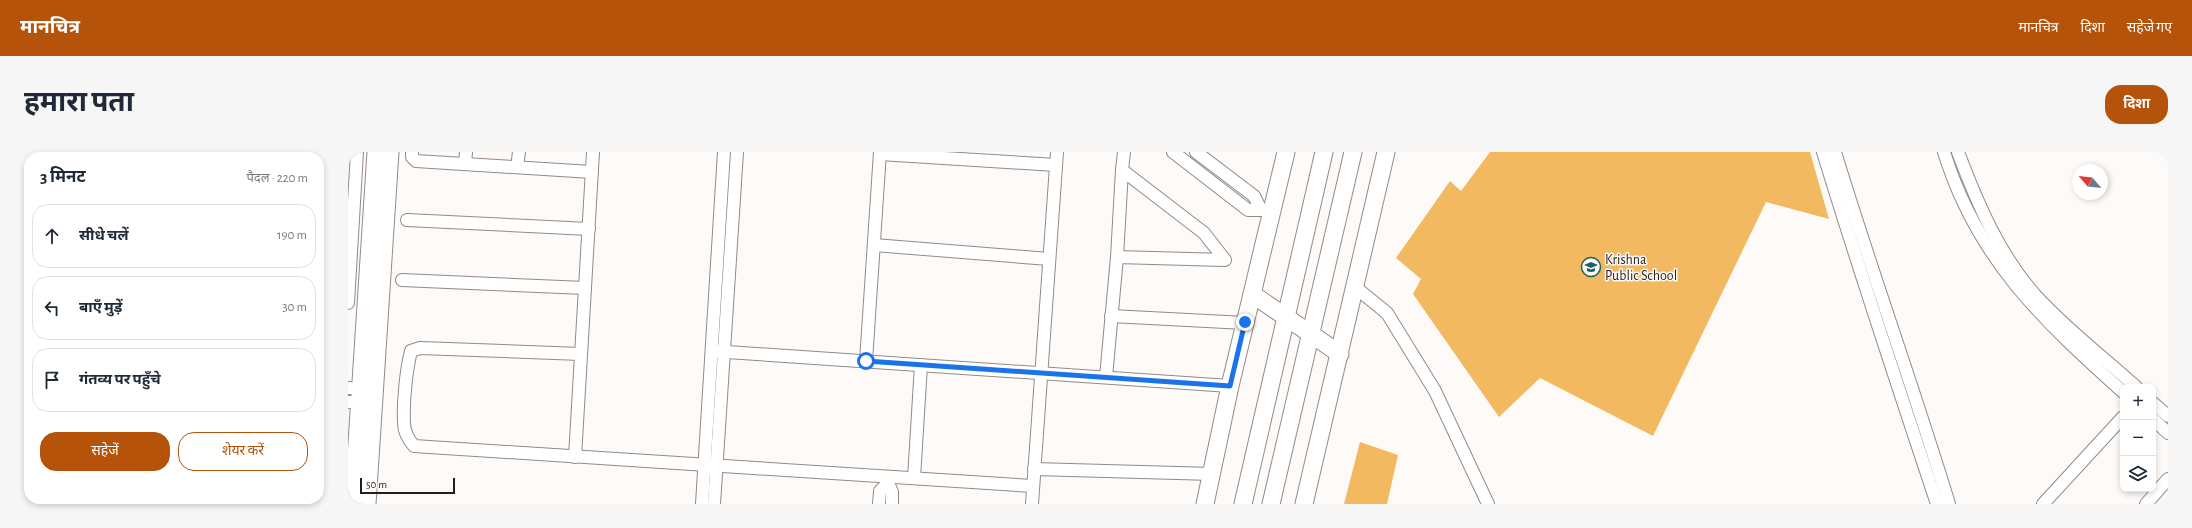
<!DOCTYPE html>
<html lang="hi">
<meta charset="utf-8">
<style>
:root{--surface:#fff;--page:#f6f6f7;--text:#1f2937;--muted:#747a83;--line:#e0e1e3;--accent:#b45309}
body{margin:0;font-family:"Alegreya Sans","Noto Sans Devanagari",sans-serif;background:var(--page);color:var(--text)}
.controls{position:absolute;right:12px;bottom:12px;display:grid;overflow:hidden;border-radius:8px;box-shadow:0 2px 6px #0003}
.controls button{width:36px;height:36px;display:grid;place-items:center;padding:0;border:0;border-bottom:1px solid var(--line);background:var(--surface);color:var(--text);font:20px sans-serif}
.compass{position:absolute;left:1724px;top:12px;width:36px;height:36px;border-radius:50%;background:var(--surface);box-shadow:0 2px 6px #0003;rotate:298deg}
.scale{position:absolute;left:12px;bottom:10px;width:95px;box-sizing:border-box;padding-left:4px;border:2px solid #231f1d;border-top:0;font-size:11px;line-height:14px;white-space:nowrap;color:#231f1d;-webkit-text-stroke:3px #fefaf8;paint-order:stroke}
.stop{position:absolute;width:12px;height:12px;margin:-9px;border:3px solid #1a73e8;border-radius:50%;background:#fff}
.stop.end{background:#1a73e8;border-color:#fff;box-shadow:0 1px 4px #0008}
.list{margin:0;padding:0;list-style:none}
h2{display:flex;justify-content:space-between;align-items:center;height:52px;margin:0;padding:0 16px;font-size:17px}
h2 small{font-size:13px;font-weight:400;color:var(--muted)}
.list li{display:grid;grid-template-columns:26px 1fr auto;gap:12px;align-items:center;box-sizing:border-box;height:64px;margin:0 8px 8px;padding:0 8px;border:1px solid var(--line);border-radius:16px}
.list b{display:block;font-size:15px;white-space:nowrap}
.list em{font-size:13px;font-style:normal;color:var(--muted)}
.actions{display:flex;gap:8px;padding:12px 16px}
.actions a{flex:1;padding:9px 0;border:1px solid var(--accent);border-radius:16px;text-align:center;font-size:14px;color:var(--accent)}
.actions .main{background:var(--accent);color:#fff}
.icon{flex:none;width:22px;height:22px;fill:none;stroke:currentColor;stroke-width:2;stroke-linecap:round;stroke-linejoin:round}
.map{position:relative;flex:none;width:1820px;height:352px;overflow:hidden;border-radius:16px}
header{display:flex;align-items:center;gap:24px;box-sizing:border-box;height:56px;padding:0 20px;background:var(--accent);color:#fff}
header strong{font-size:19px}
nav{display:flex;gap:22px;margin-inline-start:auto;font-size:14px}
.intro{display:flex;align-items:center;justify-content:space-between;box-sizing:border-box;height:96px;padding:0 24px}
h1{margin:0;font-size:28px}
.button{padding:10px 18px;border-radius:16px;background:var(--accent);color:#fff;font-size:14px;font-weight:700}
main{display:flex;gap:24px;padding:0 24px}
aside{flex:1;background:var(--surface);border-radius:16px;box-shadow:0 2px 6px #0003}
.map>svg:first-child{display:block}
.building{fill:#f2b960}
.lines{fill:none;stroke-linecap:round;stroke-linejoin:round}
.street-casing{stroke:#938a86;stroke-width:14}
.secondary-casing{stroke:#938a86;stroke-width:19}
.street{stroke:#fff;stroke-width:12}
.secondary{stroke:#fff;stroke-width:17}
.route{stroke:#1a73e8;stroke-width:5}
.labels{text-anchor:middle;stroke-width:3;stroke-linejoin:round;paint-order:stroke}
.poi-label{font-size:14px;fill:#231f1d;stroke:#fefaf8;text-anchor:start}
</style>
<header>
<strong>मानचित्र</strong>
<nav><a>मानचित्र</a><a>दिशा</a><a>सहेजे गए</a></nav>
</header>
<div class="intro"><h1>हमारा पता</h1><a class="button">दिशा</a></div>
<main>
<aside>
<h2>3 मिनट<small>पैदल · 220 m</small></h2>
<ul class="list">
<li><svg class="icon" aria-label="ahead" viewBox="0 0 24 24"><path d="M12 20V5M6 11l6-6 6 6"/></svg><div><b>सीधे चलें</b></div><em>190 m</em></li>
<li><svg class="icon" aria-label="left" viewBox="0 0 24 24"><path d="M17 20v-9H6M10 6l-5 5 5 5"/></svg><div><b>बाएँ मुड़ें</b></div><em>30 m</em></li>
<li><svg class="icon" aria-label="arrive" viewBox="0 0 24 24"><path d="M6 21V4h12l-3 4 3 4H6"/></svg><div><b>गंतव्य पर पहुँचे</b></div></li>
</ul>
<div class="actions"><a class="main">सहेजें</a><a>शेयर करें</a></div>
</aside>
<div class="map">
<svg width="1820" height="352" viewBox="0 0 1820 352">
<rect width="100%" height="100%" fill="#fefaf8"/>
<g class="building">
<polygon points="1142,0 1462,0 1481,67 1418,50 1305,284 1192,226 1151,265 1065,142 1073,127 1048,106 1102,29 1113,39"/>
<polygon points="1012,290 1050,303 1039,352 996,352"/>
</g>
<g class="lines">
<g class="street-casing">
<g id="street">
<polyline points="64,0 64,5 68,9 244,20"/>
<polyline points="825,0 900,58 913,58 906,44 848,0"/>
<path d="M1475 0C1511 118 1550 235 1589 352"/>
<path d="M1487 0C1523 118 1565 234 1601 352"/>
<path d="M1596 0C1629 107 1695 168 1775 240"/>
<path d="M1610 0C1629 50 1651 103 1688 144 1718 177 1755 205 1788 235"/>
<polyline points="532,2 708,13"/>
<polyline points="117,12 118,0"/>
<polyline points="169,15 171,0"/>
<polyline points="59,68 241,77"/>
<polyline points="526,93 701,107"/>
<polyline points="769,105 774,18"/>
<polyline points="54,128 237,136"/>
<polyline points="1007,135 1039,161 1087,239 1140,352"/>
<polyline points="0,151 9,0"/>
<polyline points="763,164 897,171"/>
<polyline points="364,199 882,234"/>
<path d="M233 202 72 196 63 199C58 219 55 250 56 271 56 280 60 287 66 294L685 334"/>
<polyline points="518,209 532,0"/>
<polyline points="758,225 769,105 877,108 856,81 774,18 776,0"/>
<polyline points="0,236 21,237"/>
<polyline points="0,250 20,250"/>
<polyline points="1805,251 1820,264"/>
<polyline points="1805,267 1820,281"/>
<polyline points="227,305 245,0"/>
<polyline points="686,317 865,322"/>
<polyline points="566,326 573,213"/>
<polyline points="354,352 376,0"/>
<polyline points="366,352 389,0"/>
<polyline points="531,352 532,339 540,331 544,340 544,352"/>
<polyline points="684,352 709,0"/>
<polyline points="1695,352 1775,265"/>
<polyline points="1798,352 1820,327"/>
</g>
</g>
<g class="secondary-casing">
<g id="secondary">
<polyline points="904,142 992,202"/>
<polyline points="5,352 28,0"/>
<polyline points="19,352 42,0"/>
<polyline points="857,352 882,234 938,0"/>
<polyline points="895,352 976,0"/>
<polyline points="923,352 1005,0"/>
<polyline points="956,352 1038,0"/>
</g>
</g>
<use href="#street" class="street"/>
<use href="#secondary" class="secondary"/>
</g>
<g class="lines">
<polyline class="route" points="518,209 882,234 897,170"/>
</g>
<defs>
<g id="school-ring" transform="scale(1)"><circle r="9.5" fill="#fefaf8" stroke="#186562" stroke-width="1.5"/><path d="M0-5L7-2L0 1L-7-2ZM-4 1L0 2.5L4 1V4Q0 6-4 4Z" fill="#186562"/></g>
</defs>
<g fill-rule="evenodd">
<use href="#school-ring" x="1243" y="115"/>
</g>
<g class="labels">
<g class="poi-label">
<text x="1257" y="112">Krishna<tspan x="1257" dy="16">Public School</tspan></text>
</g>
</g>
</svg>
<div class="controls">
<button>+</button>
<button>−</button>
<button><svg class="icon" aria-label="layers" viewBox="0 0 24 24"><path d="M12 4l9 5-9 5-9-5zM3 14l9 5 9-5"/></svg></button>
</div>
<svg class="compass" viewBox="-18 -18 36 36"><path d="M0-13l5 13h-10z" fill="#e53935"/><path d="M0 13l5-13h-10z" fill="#747a83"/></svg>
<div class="scale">50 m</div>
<div class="stop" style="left:518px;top:209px"></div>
<div class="stop end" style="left:897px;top:170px"></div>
</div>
</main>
